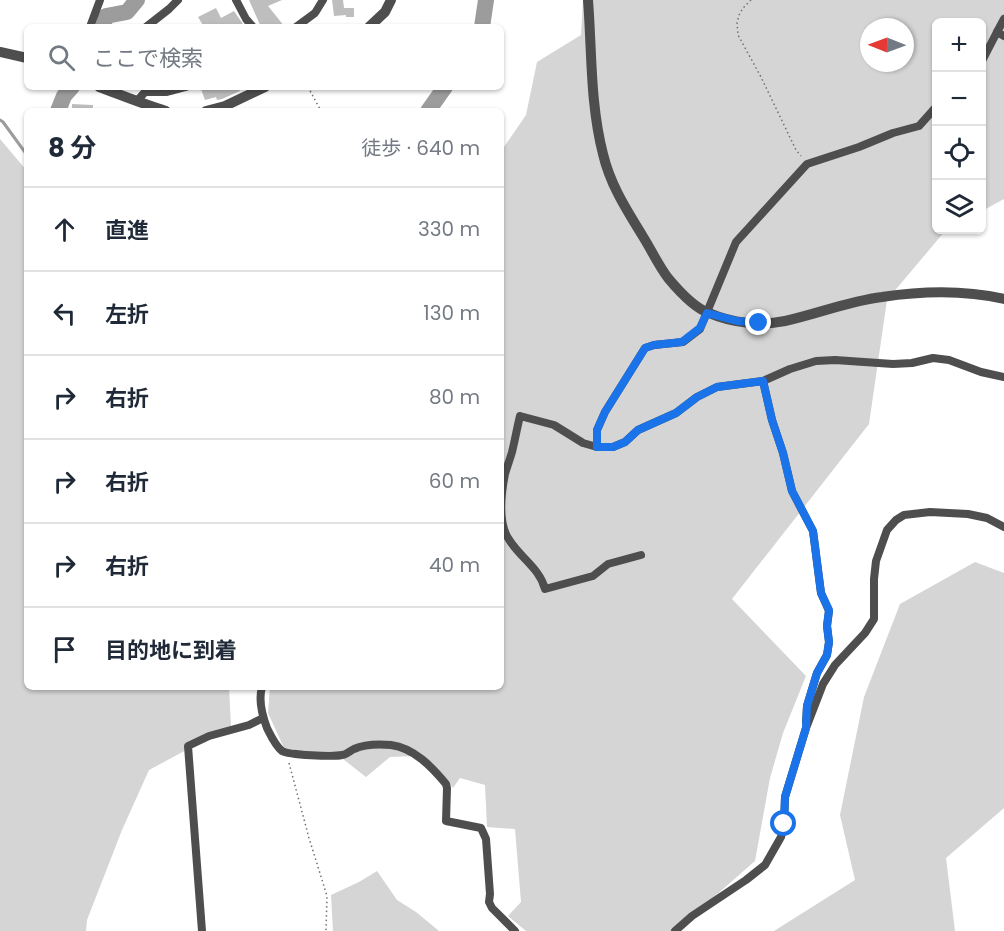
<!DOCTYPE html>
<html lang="ja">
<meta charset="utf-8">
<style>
:root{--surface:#fff;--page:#f2f2f3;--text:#1f2937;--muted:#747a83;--line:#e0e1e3}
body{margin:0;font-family:Poppins,"Noto Sans JP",sans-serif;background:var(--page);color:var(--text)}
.controls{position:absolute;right:18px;top:18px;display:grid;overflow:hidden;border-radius:9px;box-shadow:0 2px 4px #0004}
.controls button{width:54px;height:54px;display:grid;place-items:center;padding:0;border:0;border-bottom:2px solid var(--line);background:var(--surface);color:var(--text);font:30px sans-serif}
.compass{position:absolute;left:860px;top:18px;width:54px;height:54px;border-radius:50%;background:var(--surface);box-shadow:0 2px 4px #0004;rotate:271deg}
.stop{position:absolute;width:18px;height:18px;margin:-14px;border:4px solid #1a73e8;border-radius:50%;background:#fff}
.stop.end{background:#1a73e8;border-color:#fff;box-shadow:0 2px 6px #0008}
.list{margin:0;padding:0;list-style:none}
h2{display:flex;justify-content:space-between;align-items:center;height:78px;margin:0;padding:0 24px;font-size:26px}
h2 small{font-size:20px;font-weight:400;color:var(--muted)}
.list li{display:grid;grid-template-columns:39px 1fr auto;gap:18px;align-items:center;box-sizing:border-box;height:84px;padding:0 24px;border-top:2px solid var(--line)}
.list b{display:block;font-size:22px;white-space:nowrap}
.list em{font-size:20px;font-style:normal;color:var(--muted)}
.icon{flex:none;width:33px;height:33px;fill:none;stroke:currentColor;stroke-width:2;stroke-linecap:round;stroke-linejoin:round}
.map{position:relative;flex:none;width:1004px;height:931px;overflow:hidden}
.search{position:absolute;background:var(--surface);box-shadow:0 2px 4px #0004;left:24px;top:24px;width:480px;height:66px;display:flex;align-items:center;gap:15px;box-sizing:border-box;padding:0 21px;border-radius:9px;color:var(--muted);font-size:22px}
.panel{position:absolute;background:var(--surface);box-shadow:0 2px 4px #0004;left:24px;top:108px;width:480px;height:582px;border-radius:9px}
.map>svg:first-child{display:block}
.green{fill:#d5d5d5;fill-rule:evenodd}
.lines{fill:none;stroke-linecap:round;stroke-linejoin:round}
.stream{stroke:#9c9c9c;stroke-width:3}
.river{stroke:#9c9c9c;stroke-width:16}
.building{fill:#bebebe}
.path{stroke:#707070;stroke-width:1.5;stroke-dasharray:1.5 3;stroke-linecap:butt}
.minor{stroke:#4e4e4e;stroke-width:8}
.tertiary{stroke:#4e4e4e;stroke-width:10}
.route{stroke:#1a73e8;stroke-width:8}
</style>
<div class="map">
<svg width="1004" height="931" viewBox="0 0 1004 931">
<rect width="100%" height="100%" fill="#fff"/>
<g class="green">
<path d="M583 0H1004V199L982 211V22H936V230H948L945 231 887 300 869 424 732 599 806 676 783 733 770 778 755 861 675 931H526L508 916 521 902 515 829 487 827 485 785 460 778 453 788 448 782 416 756 390 757 366 777 343 759 284 748 268 713 270 687H501V155L504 147 526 115 537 62 581 35ZM869 27H905V63H869Z"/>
<polygon points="0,139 27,171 27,687 229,687 231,726 149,770 122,830 87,920 86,931 0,931"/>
<polygon points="975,562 1004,573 1004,808 946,858 955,931 774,931 855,880 840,815 864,697 900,604"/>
<polygon points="377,871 397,900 416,912 439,931 333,931 331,895 359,882"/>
</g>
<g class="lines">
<polyline class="stream" points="0,120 3,122 27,155"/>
<g class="river">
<polyline points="103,27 106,16 127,12 137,0"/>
<polyline points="482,27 486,0"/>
<polyline points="58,111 64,96 72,87"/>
<polyline points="428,111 445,87"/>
</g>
</g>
<g class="building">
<polygon points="249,0 282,0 268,6 285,27 261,27"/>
<polygon points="332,0 343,0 344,8 354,8 354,17 346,17 346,15 334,16"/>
<polygon points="216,8 221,18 234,11 245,27 204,27 198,17"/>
<polygon points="206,87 238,87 240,91 222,99 217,100 216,97 205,100 201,89"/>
<polygon points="72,104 93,105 93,111 72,111"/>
</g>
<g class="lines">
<g class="path">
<polyline points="751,0 743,8 739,15 737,23 738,35 761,77 796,150 801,156"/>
<polyline points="308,87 321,111"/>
<polyline points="289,763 309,838 327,896 326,931"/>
</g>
<g class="minor">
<polyline points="236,0 246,19 253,27"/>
<polyline points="90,27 100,0"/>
<polyline points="146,27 169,9 178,0"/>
<polyline points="296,27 315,13 323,0"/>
<polyline points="997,32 1004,19"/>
<polyline points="982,61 997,32 1004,36"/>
<polyline points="137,101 145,92 167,92 186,87"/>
<polyline points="763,381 772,420 783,453 792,491 813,531 821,593 829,611 827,626 829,642 827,655 817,673 807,706 806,722"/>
<polyline points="597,447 597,430 605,412 645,348 654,345 683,342 700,329 736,242 807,164 859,147 893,133 919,126 936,107"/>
<path d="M641 555 608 564 593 576 545 589C540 569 521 558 510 541 497 524 501 494 505 474 507 467 510 459 512 452 515 440 517 428 520 416L554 425 583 443 597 447H613L625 442 638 430 676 413 697 397 717 387 763 381 790 369 816 361 835 360 893 364 912 363 933 358 949 360 981 372 1004 377"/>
<path d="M262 687C258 701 262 715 267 728 271 736 275 745 282 751 289 755 333 757 342 755 346 755 350 751 354 749 365 744 379 744 391 745 414 748 432 767 446 784L447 788 446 821 481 828 486 839 490 894 489 902 492 908 515 931"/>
<polyline points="202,931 188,746 209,736 249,725 263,718"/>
<polyline points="675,931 692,916 746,880 765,865 781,837 784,824 785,797 806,728 823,684 835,665 865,633 874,619 874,579 876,561 887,530 896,520 904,515 930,512 968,514 987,518 1004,527"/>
</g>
<g class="tertiary">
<path d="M588 0C592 51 590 104 603 154 610 184 626 209 642 235 651 249 658 265 668 278 678 290 694 308 709 313 732 323 760 326 785 321 817 314 849 301 882 297 922 291 965 290 1004 299"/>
<polyline points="369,27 385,12 391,0"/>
<polyline points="0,52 27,58"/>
<path d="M99 87C121 95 143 104 166 111"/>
<polyline points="206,111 225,106 265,87"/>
</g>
</g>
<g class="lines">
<polyline class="route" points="759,323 737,321 707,313 700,328 682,342 654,345 645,348 605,412 597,430 597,447 613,447 625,442 638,430 676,413 697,397 717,387 763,381 772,420 783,453 792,491 813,531 821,593 829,610 827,626 829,642 827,655 817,673 807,706 806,728 785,797 784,824"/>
</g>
</svg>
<div class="controls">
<button>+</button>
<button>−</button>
<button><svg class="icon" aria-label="locate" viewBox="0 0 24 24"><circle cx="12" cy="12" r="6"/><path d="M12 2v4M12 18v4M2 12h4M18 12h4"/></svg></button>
<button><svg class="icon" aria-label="layers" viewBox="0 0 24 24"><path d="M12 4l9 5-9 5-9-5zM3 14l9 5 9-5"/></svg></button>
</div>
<svg class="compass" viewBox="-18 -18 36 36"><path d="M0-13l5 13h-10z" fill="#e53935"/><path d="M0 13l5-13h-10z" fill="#747a83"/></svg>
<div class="stop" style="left:784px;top:824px"></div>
<div class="stop end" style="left:759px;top:323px"></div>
<div class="search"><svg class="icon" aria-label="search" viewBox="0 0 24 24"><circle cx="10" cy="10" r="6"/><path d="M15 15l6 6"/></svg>ここで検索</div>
<section class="panel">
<h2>8 分<small>徒歩 · 640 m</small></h2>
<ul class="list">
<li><svg class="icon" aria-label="ahead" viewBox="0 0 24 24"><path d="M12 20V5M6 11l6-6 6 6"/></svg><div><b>直進</b></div><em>330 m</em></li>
<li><svg class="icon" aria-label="left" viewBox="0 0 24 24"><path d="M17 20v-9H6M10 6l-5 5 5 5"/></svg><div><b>左折</b></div><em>130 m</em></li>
<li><svg class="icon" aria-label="right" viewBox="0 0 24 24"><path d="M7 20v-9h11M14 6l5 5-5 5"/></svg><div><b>右折</b></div><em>80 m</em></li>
<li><svg class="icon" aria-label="right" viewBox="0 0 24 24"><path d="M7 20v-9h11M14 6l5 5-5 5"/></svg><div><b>右折</b></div><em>60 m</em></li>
<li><svg class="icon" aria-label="right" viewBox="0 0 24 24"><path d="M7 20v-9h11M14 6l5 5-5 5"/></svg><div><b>右折</b></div><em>40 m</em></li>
<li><svg class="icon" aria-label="arrive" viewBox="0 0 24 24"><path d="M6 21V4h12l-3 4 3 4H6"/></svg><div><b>目的地に到着</b></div></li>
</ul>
</section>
</div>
